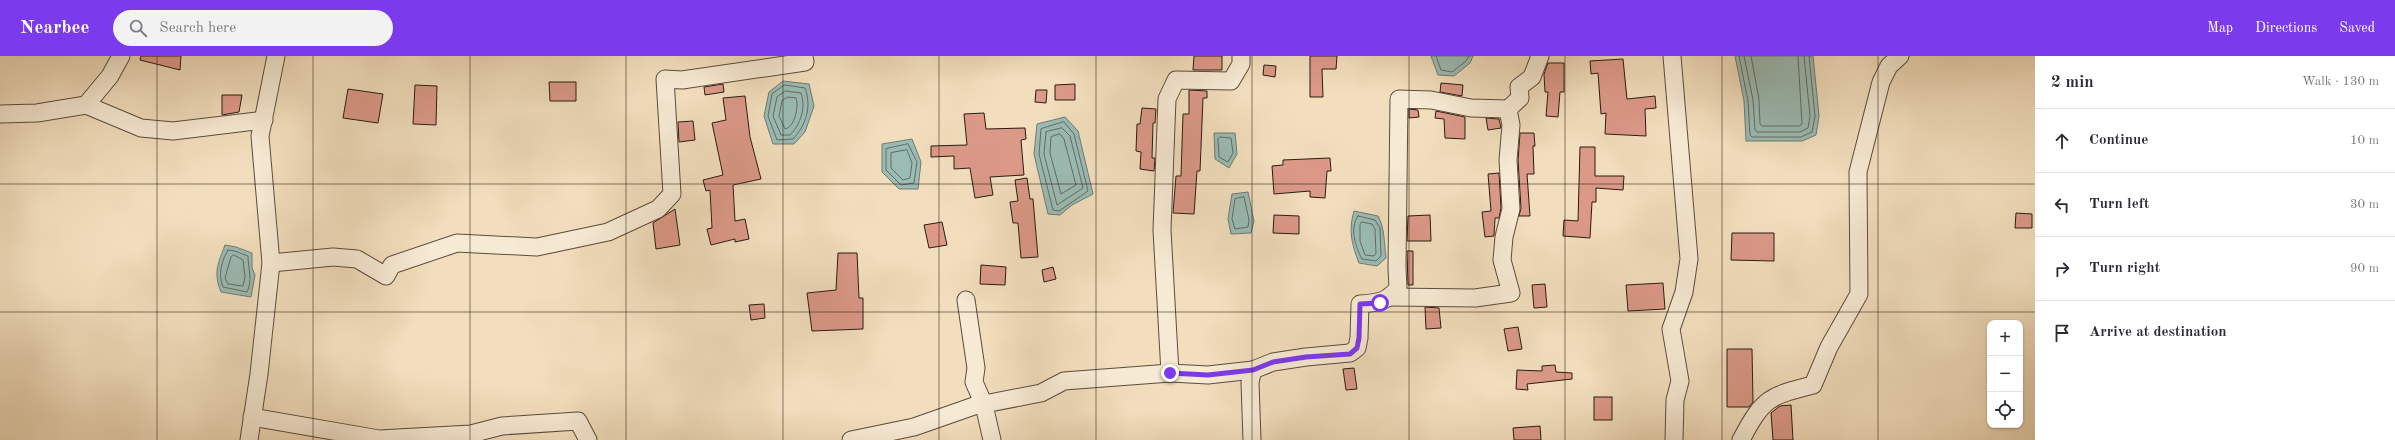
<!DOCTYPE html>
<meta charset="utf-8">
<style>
:root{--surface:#fff;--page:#f2f2f3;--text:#2b2b33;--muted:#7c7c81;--line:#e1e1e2;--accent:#7c3aed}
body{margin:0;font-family:"Old Standard TT",serif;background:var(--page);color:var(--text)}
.controls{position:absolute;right:12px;bottom:12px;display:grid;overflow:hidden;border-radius:8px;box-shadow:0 1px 3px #0004}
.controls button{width:36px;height:36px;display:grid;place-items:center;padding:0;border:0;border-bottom:1px solid var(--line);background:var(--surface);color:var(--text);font:20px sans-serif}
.stop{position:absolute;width:12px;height:12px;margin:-9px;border:3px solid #7c3aed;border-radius:50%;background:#fff}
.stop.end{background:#7c3aed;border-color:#fff;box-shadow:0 1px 4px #0008}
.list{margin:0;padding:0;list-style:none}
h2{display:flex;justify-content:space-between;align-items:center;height:52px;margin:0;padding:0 16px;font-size:17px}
h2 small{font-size:13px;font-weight:400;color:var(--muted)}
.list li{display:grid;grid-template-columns:26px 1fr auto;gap:12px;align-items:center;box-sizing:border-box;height:64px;padding:0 16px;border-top:1px solid var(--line)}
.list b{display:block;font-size:15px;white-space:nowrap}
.list em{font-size:13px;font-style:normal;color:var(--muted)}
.icon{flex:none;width:22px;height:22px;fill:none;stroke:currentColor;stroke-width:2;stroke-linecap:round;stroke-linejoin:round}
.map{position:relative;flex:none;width:2035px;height:384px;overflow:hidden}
header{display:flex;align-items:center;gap:24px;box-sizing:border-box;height:56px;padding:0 20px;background:var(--accent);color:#fff}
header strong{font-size:19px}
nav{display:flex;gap:22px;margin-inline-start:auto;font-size:14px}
.search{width:280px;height:36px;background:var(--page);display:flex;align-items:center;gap:10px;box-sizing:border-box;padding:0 14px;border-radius:22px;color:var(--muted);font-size:15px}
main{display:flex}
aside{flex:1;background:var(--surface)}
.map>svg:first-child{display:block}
.water{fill:#9bbcb5;stroke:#6d7c74}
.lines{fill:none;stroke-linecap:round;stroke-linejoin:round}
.shore{stroke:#626c64;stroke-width:1}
.building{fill:#dc9988;stroke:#291c12}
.minor-casing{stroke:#5b4c3d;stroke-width:19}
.minor{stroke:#f7ead4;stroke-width:17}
.route{stroke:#7c3aed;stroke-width:5}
.grid{fill:none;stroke:#291c12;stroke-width:1;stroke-opacity:0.55}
</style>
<header>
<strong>Nearbee</strong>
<div class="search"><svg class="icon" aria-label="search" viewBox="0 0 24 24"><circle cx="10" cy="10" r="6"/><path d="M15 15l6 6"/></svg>Search here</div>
<nav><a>Map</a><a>Directions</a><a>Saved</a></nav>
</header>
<main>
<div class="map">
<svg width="2035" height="384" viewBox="0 0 2035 384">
<rect width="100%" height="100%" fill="#f2debd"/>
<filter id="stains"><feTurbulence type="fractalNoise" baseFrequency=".005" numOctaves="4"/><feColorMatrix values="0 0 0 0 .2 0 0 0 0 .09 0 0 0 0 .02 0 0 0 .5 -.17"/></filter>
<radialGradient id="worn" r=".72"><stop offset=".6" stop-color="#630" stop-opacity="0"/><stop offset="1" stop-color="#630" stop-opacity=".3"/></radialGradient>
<g class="water">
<polygon points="1431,0 1473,0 1470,7 1454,20 1438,19"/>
<polygon points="1735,0 1813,0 1819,60 1816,79 1802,85 1746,85 1744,45"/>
<polygon points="783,25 809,28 814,50 805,76 794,88 773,88 764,60 769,36"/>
<polygon points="1065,61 1078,75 1093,138 1072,149 1060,159 1048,158 1034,98 1037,68"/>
<polygon points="1214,77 1235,77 1237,98 1229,112 1215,103"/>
<polygon points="912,83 921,106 918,133 899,133 882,116 882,88"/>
<polygon points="1248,136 1254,165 1251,177 1231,178 1228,163 1232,138"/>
<path d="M1354 155 1378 160C1385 173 1384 187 1386 202L1377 210 1359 207C1352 189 1348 175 1354 155Z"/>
<path d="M225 189 236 191 252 197V212L255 219 251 241 221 236C213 216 218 208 225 189Z"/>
</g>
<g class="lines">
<g class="shore">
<polyline points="1436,0 1441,14 1452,16 1466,5 1469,0"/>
<polyline points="1739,0 1748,45 1750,79 1752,81 1801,81 1812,76 1815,60 1809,0"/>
<polyline points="1744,0 1753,44 1755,74 1757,76 1800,76 1808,72 1810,60 1804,0"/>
<polyline points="1751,0 1759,43 1760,68 1762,70 1799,70 1802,68 1798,0"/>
<path d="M785 29 805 32C812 51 806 69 793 83L777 84 768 60 772 38Z"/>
<path d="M786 35 801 37C806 51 801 68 790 79H781L773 60 777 41Z"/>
<path d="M788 41 796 42C799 50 795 71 785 73L779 60 782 45Z"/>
<polygon points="1064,66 1074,78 1088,135 1059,155 1053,154 1039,98 1041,73"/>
<polygon points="1062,72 1070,80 1083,132 1057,149 1044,98 1046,76"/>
<polygon points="1060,78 1064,83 1076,129 1061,138 1050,97 1051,81"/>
<polygon points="1220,81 1231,82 1233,97 1228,106 1219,101 1218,83"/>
<polygon points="908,88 917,106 914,127 901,129 886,114 886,93"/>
<polygon points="907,94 912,107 910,122 903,124 891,112 891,97"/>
<polygon points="1244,141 1249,164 1248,171 1235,173 1232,163 1235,143"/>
<path d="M1358 160 1375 164 1380 172 1381 200 1376 205 1362 203C1356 192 1349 172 1358 160Z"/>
<polygon points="1362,166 1372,168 1375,173 1376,198 1374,200 1365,199 1360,185 1360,169"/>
<path d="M228 194 235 195 248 200C248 212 253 224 247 236L223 231C218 218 221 206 228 194Z"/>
<polygon points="234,199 243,204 245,221 243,230 228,228 225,222 231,201"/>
</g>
</g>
<g class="building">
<polygon points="141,0 181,0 180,14 140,4"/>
<polygon points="1194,0 1222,0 1222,14 1193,14"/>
<polygon points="1310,0 1337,0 1336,13 1322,13 1323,41 1310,41"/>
<polygon points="1623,3 1627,43 1655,40 1656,52 1645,53 1646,80 1605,78 1606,57 1601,58 1598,17 1591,18 1590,5"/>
<polygon points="1548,7 1564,7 1564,36 1560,36 1558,61 1546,60 1548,36 1545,36 1544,18"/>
<polygon points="1264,9 1276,10 1275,21 1263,19"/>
<polygon points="549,26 576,26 576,45 550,45"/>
<polygon points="1441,27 1463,29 1462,40 1440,36"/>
<polygon points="723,28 724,36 705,39 704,31"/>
<polygon points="1075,28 1075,44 1055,44 1055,29"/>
<polygon points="415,29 437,30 436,69 413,68"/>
<polygon points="348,33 383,38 378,67 343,62"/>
<polygon points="1036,34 1047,34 1046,47 1035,46"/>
<polygon points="1189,34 1207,35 1207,42 1203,42 1200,115 1197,115 1194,158 1173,157 1176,120 1181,120 1183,58 1189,58"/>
<polygon points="222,39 242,39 239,56 222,59"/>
<polygon points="745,40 750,81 761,123 733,129 735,165 745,163 749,183 735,186 735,183 711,189 707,173 712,172 710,134 706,135 703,124 723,119 712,67 726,64 723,42"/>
<polygon points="1142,52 1156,53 1155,67 1153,67 1152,102 1155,102 1154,115 1140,113 1141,96 1136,95 1137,68 1140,68"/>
<polygon points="1409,53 1418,54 1419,61 1409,62"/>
<polygon points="1436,55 1465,61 1465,83 1445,82 1444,63 1435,62"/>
<polygon points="984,57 986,73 1025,72 1026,83 1021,84 1024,119 990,121 993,139 975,142 970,112 954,113 954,100 931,101 931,90 967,89 964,58"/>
<polygon points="1486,62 1499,63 1501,72 1488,74"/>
<polygon points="693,65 695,84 679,86 678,66"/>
<polygon points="1520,77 1534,77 1535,90 1533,90 1534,118 1527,118 1530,160 1519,160 1521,152 1518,104"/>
<polygon points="1580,91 1595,91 1595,120 1624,120 1623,134 1596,132 1596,146 1592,146 1590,182 1563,180 1564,164 1578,165"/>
<polygon points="1330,102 1331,115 1327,115 1325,142 1310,141 1310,135 1274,138 1272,110 1283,109 1283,104"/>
<polygon points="1499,117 1501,152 1499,162 1495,162 1494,180 1485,181 1482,156 1491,155 1488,118"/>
<polygon points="1027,122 1030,143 1033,143 1038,201 1021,202 1018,167 1013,167 1010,146 1018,145 1015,124"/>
<polygon points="675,153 680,189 656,193 653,167"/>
<polygon points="2016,157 2032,158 2032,172 2015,172"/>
<polygon points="1274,159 1299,160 1299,178 1273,177"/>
<polygon points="1430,159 1431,185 1407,185 1408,160"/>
<polygon points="942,166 947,189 929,192 924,169"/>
<polygon points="1732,177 1774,177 1774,205 1731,204"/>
<polygon points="1407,195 1413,195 1413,229 1408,229"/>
<polygon points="838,197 857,197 859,242 863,242 863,273 812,275 807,237 836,234"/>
<polygon points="981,209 1006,211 1005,229 980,228"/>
<polygon points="1053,211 1056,223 1044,226 1042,214"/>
<polygon points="1663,227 1665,253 1628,255 1626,229"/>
<polygon points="1545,228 1547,251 1534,252 1532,229"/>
<polygon points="764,248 765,262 751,264 749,249"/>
<polygon points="1425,251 1439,252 1441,272 1426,273"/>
<polygon points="1518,271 1522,293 1508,295 1504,273"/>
<polygon points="1727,293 1752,293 1753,346 1749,351 1727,351"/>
<polygon points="1555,309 1556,316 1572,317 1572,323 1527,328 1528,334 1516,333 1517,314 1542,315 1542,310"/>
<polygon points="1354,312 1357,333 1346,334 1343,313"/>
<rect x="1594" y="341" width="18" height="23"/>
<polygon points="1791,349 1793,384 1773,384 1771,357 1780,350"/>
<polygon points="1540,370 1541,384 1514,384 1513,372"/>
</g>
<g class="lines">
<g class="minor-casing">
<g id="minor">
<polyline points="1672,0 1689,203 1684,236 1671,273 1680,325 1675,344 1674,384"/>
<polyline points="86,49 110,20 121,0"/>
<polyline points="0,58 37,57 86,49 141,72 173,75 264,64"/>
<polyline points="271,207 333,201 357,203 386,220 392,209 457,187 537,191 608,176 658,153 672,138 665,23 682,24 805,6 804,0"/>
<polyline points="1390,241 1475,242 1511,237 1502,204 1504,181 1511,153 1508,104 1511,69 1508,53"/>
<polyline points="966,244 976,312 974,326 984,349 992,384"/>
<polyline points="1170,317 1162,174 1167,43 1176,24 1231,25 1241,8 1241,0"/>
<polyline points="252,361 379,383 471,378 502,370 578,365 588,384"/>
<polyline points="249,384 259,318 271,207 260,80 276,0"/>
<path d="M851 384 914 371 974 350 1041 337 1064 325 1170 317 1208 319 1253 314 1273 306 1306 301 1350 297 1357 292 1359 282 1360 248C1377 247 1387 246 1398 232L1397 212 1399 43 1431 44 1471 52 1508 53 1520 42 1519 31 1532 21 1540 0"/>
<polyline points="1252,384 1250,326 1253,314"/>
<path d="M1741 384C1763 342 1769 340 1813 329L1829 291 1859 238 1858 116 1881 26 1889 10 1900 0"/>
</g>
</g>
<use href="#minor" class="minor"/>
</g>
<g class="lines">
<polyline class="route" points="1170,317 1208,319 1253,314 1273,306 1306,301 1350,298 1357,292 1359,282 1360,248 1380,247"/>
</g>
<path class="grid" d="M157 0V384M313 0V384M470 0V384M626 0V384M783 0V384M939 0V384M1096 0V384M1252 0V384M1409 0V384M1565 0V384M1722 0V384M1878 0V384M0 128H2035M0 256H2035"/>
<rect width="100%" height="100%" filter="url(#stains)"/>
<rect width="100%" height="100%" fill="url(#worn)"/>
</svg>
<div class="controls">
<button>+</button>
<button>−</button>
<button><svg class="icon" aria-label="locate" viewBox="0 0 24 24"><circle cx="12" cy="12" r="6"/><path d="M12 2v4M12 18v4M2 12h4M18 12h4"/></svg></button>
</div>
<div class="stop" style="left:1380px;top:247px"></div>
<div class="stop end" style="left:1170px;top:317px"></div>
</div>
<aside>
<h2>2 min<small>Walk · 130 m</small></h2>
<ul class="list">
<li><svg class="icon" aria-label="ahead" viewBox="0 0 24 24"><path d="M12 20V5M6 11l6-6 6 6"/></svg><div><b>Continue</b></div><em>10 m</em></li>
<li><svg class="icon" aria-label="left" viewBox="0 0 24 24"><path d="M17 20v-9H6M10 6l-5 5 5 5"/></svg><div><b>Turn left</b></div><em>30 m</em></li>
<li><svg class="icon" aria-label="right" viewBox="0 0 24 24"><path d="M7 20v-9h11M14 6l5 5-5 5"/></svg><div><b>Turn right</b></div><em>90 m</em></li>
<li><svg class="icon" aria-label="arrive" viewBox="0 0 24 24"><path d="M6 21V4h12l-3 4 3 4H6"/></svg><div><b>Arrive at destination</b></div></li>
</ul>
</aside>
</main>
